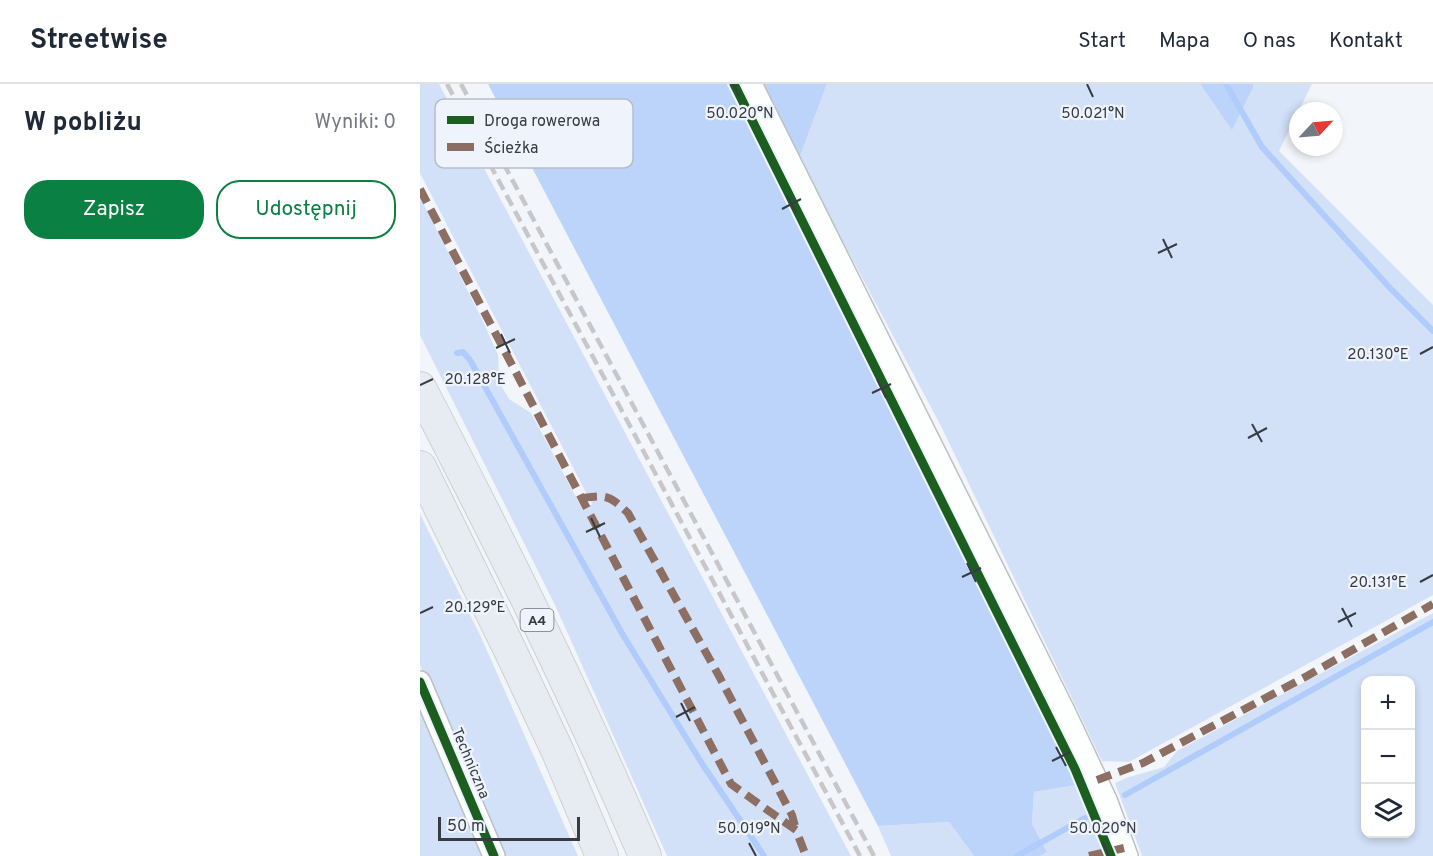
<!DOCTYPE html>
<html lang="pl">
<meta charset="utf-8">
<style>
:root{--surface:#fff;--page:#f2f2f3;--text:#1f2937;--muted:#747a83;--line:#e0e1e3;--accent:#0b8043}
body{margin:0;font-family:Overpass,sans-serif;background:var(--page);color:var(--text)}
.controls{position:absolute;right:18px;bottom:18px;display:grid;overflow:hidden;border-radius:12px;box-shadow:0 3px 9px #0003}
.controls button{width:54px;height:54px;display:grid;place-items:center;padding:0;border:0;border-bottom:2px solid var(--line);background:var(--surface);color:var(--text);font:30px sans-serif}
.compass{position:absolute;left:869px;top:18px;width:54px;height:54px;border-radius:50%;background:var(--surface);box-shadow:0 3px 9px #0003;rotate:64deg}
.scale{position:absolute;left:18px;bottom:15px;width:142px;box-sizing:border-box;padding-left:6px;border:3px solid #373c43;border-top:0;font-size:16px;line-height:21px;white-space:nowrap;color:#373c43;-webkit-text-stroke:4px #eff4fc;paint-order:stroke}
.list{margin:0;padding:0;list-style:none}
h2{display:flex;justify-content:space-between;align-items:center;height:78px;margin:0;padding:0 24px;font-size:26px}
h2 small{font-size:20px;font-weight:400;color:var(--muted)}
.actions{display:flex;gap:12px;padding:18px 24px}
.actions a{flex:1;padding:14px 0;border:2px solid var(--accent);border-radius:24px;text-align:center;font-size:21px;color:var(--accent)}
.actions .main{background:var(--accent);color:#fff}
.icon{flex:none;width:33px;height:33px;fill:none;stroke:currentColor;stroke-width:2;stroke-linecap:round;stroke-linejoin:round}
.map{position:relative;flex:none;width:1013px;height:772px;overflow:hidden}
header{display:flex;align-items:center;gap:36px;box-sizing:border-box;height:84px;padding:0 30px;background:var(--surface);border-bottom:2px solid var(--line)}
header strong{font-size:28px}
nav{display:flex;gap:33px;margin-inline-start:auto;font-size:21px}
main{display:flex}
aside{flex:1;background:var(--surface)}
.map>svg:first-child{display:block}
.green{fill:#d2e1f8;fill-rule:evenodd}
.forest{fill:#bcd4fa}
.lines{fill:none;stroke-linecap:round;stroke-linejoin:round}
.stream{stroke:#afccfb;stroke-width:6}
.minor-casing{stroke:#bdc1c6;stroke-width:24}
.highway-casing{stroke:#ced0d3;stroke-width:34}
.minor{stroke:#fdfefe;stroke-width:21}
.highway{stroke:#e7ecf2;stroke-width:32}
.rail{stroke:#c7c7c9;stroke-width:4.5;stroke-dasharray:12 6;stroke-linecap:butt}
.quiet{stroke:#8d6e63;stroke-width:8;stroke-dasharray:15 8;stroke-linecap:butt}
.cycleway-casing{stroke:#eff4fc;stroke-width:13}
.cycleway{stroke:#1b5e20;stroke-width:9}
.ticks{fill:none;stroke:#373c43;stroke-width:2}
.labels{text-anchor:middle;stroke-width:4.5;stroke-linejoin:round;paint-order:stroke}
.shield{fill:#eff4fc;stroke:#6e737a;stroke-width:1.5}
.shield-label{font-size:14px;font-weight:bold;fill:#373c43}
.street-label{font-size:15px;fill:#373c43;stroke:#eff4fc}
.key{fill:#eff4fc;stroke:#b8bdc4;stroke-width:1.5}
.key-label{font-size:16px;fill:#373c43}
.ticks-label{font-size:15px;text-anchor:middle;fill:#373c43;stroke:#eff4fc;stroke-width:4.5;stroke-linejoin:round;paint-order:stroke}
</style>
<header>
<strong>Streetwise</strong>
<nav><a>Start</a><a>Mapa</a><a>O nas</a><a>Kontakt</a></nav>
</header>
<main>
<aside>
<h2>W pobliżu<small>Wyniki: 0</small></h2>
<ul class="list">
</ul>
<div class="actions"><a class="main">Zapisz</a><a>Udostępnij</a></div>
</aside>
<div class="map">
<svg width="1013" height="772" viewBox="0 0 1013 772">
<rect width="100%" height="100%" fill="#f2f5f9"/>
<g class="green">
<polygon points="0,0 19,0 431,772 247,772 136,523 0,251 0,113 62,235 78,271 79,298 89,315 111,329 163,426 172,420 0,89"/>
<polygon points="408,0 780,0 812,45 833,4 833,0 892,0 859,67 1013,221 1013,511 709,678 682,677 522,344 379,75 406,2"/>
<polygon points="0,430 61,553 158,772 79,772 0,581"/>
<path d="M1013 529V772H722L695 699 706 694 744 683 757 667ZM946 596H990V750H946Z"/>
<polygon points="0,612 69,772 0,772"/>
<polygon points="657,701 685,772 620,772 627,768 612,740 614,708"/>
<polygon points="529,738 554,772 471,772 458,742"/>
</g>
<g class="forest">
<polygon points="68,0 307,0 657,701 614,708 612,740 627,768 620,772 554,772 529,738 458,742"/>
<polygon points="343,0 408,0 406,2 379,75"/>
<polygon points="780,0 833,0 833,4 812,46"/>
</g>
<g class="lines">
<g class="stream">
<polyline points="806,0 842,63 970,204 1013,247"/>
<polyline points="37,269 43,268 50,276 203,551 281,678 344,772"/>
<polyline points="705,711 1013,538"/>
<polyline points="597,772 665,734"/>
</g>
<g class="minor-casing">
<g id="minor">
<polyline points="331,0 644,627 686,716 707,772"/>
<polyline points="0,598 74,772"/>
</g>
</g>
<g class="highway-casing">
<g id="highway">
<path d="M0 304C80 458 157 612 225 772"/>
<polyline points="0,383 90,566 138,668 182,772"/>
</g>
</g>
<use href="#minor" class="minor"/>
<use href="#highway" class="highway"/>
<g class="rail">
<polyline points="27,0 440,772"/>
<polyline points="41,0 454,772"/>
</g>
<g class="quiet">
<polyline points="0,105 311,700 339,720 376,746 386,772"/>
<path d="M162 414C187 411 189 411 208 429L299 592 372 731 376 746"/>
<polyline points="677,696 723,679 887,592 1013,520"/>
<polyline points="669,772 704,764"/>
</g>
<g class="cycleway-casing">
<g id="cycleway">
<polyline points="314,0 655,685 691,772"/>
<polyline points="0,598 74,772"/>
</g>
</g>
<use href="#cycleway" class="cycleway"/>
</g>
<path class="ticks" d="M313 0 320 13M667 0 673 13M367 111 376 129M362 125 381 115M743 155 752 174M738 169 757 160M81 250 90 269M76 264 95 255M1000 270 1013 263M457 295 466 314M0 301 13 295M452 309 471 300M832 340 842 358M828 354 847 344M171 434 180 453M166 448 185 439M547 479 556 498M542 493 561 484M1000 498 1013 491M922 524 932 543M0 529 13 523M918 538 936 529M261 619 270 637M256 633 275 623M636 663 646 682M632 677 650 668M329 759 336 772M683 759 689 772"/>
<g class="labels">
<rect class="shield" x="100.5" y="525" width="33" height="22" rx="4.5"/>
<g class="shield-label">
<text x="117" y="541">A4</text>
</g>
<g class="street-label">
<text transform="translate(51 679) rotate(67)" y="5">Techniczna</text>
</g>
</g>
<rect x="15" y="15" width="198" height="69" rx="9" class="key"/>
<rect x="27" y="32" width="27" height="8" fill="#1b5e20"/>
<rect x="27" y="59" width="27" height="8" fill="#8d6e63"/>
<g class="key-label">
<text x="64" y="42">Droga rowerowa</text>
<text x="64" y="69">Ścieżka</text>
</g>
<g class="ticks-label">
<text x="320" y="34">50.020°N</text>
<text x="673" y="34">50.021°N</text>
<text x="958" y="275">20.130°E</text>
<text x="55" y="300">20.128°E</text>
<text x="958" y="503">20.131°E</text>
<text x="55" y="528">20.129°E</text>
<text x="329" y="749">50.019°N</text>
<text x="683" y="749">50.020°N</text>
</g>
</svg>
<div class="controls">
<button>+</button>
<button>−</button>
<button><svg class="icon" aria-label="layers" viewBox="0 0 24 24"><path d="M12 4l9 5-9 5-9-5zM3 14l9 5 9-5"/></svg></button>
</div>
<svg class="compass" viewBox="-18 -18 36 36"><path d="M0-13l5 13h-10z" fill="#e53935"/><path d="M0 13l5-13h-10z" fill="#747a83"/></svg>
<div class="scale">50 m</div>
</div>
</main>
